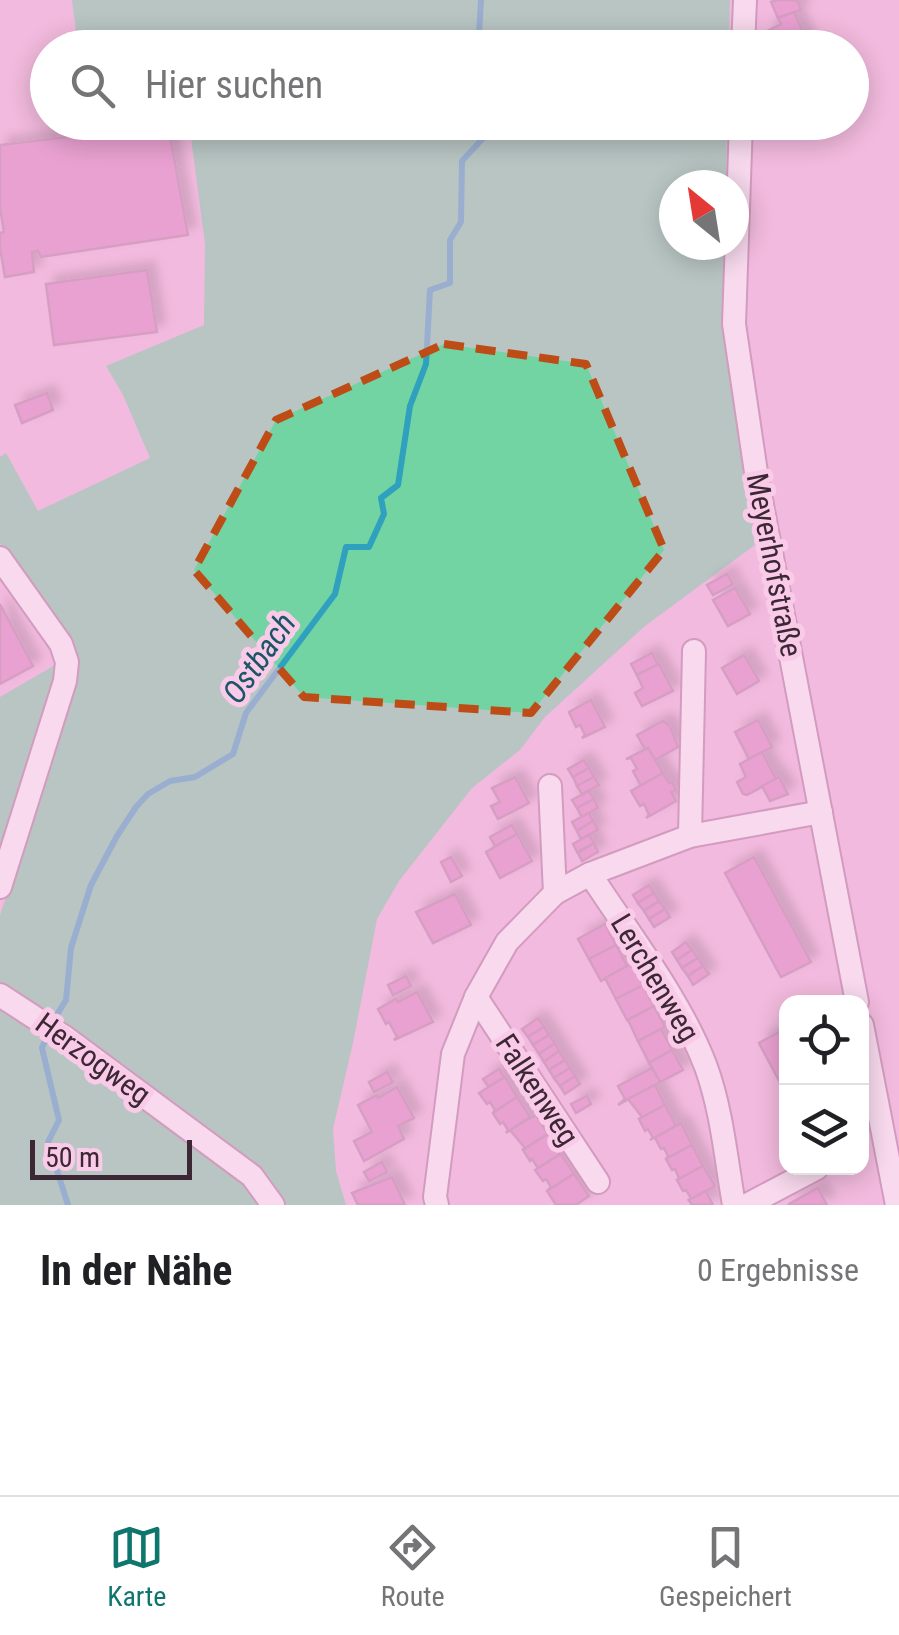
<!DOCTYPE html>
<html lang="de">
<meta charset="utf-8">
<style>
:root{--surface:#fff;--page:#f6f6f6;--text:#202124;--muted:#757577;--line:#e0e0e0;--accent:#0f766e}
body{margin:0;font-family:"Roboto Condensed",sans-serif;background:var(--page);color:var(--text)}
.controls{position:absolute;right:30px;bottom:30px;display:grid;overflow:hidden;border-radius:20px;box-shadow:0 5px 25px #0003}
.controls button{width:90px;height:90px;display:grid;place-items:center;padding:0;border:0;border-bottom:2px solid var(--line);background:var(--surface);color:var(--text);font:50px sans-serif}
.compass{position:absolute;left:659px;top:170px;width:90px;height:90px;border-radius:50%;background:var(--surface);box-shadow:0 5px 25px #0003;rotate:330deg}
.scale{position:absolute;left:30px;bottom:25px;width:162px;box-sizing:border-box;padding-left:10px;border:5px solid #3c2735;border-top:0;font-size:28px;line-height:35px;white-space:nowrap;color:#3c2735;-webkit-text-stroke:8px #f9cbe8;paint-order:stroke}
.list{margin:0;padding:0;list-style:none}
h2{display:flex;justify-content:space-between;align-items:center;height:130px;margin:0;padding:0 40px;font-size:42px}
h2 small{font-size:32px;font-weight:400;color:var(--muted)}
.icon{flex:none;width:55px;height:55px;fill:none;stroke:currentColor;stroke-width:2;stroke-linecap:round;stroke-linejoin:round}
.map{position:relative;flex:none;width:899px;height:1205px;overflow:hidden}
.search{position:absolute;background:var(--surface);box-shadow:0 5px 25px #0003;left:30px;right:30px;top:30px;height:110px;display:flex;align-items:center;gap:25px;box-sizing:border-box;padding:0 35px;border-radius:55px;color:var(--muted);font-size:38px}
.sheet{height:290px;background:var(--surface)}
nav{display:flex;justify-content:space-around;align-items:center;box-sizing:border-box;height:140px;border-top:2px solid var(--line);background:var(--surface);font-size:28px;color:var(--muted)}
nav a{display:grid;justify-items:center;gap:5px}
nav .on{color:var(--accent)}
.map>svg:first-child{display:block}
.green{fill:#72d3a3}
.lines{fill:none;stroke-linecap:round;stroke-linejoin:round}
.stream{stroke:#30a0bf;stroke-width:6}
.building{fill:#de84c0;stroke:#b17d9f;stroke-width:2.5;filter:url(#shadow)}
.street-casing{stroke:#ab7799;stroke-width:26}
.street{stroke:#fff;stroke-width:22}
.marked{fill:none;stroke:#bd4c16;stroke-width:8;stroke-dasharray:20 12;stroke-linejoin:round}
.labels{text-anchor:middle;stroke-width:10;stroke-linejoin:round;paint-order:stroke}
.street-label{font-size:30px;fill:#3c2735;stroke:#f9cbe8}
.water-label{font-size:32px;font-style:italic;fill:#1b5667;stroke:#f9cbe8}
</style>
<div class="map">
<svg width="899" height="1205" viewBox="0 0 899 1205">
<defs>
<filter id="shadow"><feDropShadow dx="8" dy="-8" stdDeviation="5" flood-color="#0004"/></filter>
</defs>
<rect width="100%" height="100%" fill="#f2bade"/>
<g class="green">
<polygon points="72,0 730,0 729,47 78,47"/>
<polygon points="189,123 727,123 726,185 674,185 674,245 724,245 723,325 759,542 645,626 545,717 520,750 472,788 399,881 377,919 353,1043 333,1129 336,1171 346,1205 0,1205 0,915 78,679 75,650 0,543 0,457 6,453 38,511 150,458 123,395 106,366 204,325 205,244"/>
<polygon points="60,662 0,860 0,697"/>
</g>
<g class="lines">
<g class="stream">
<polyline points="481,0 479,35 485,48"/>
<polyline points="52,1023 66,1000 71,948 91,885 117,836 136,807 148,794 170,781 195,777 233,754 246,713 335,594 346,547 369,547 384,514 381,498 398,485 410,406 426,364 430,290 450,283 450,240 461,222 462,161 486,135 486,122"/>
<polyline points="47,1035 42,1048 59,1120 48,1142 68,1205"/>
</g>
</g>
<g class="building">
<polygon points="776,0 797,0 801,10 778,18 771,2"/>
<polygon points="794,12 810,48 774,48 767,31 781,24 778,18"/>
<polygon points="168,125 188,235 41,257 38,251 32,252 34,272 5,277 0,248 0,233 4,232 0,208 0,145"/>
<polygon points="147,270 157,332 54,345 46,284"/>
<polygon points="47,393 53,410 22,423 15,405"/>
<polygon points="727,574 733,584 713,595 707,585"/>
<polygon points="735,588 750,614 728,626 713,600"/>
<polygon points="0,604 33,666 0,684"/>
<polygon points="652,653 658,665 637,675 631,664"/>
<polygon points="744,655 759,681 737,694 722,668"/>
<polygon points="659,664 673,691 642,706 635,693 643,688 637,675"/>
<polygon points="591,700 605,727 582,738 585,735 580,725 576,727 569,712"/>
<polygon points="758,720 772,747 749,759 735,732"/>
<polygon points="663,721 670,726 678,747 655,760 648,748 645,749 637,735"/>
<polygon points="648,748 663,773 641,786 633,771 637,769 631,758 626,759"/>
<polygon points="762,752 776,779 747,795 743,794 737,782 746,777 740,764"/>
<polygon points="584,760 589,768 573,777 568,769"/>
<polygon points="589,768 594,777 577,786 573,777"/>
<polygon points="663,773 669,783 672,782 676,790 671,792 676,801 646,818 649,815 644,804 640,806 631,791"/>
<polygon points="515,777 529,803 498,819 491,806 500,802 492,788"/>
<polygon points="594,777 599,785 582,794 577,786"/>
<polygon points="779,777 788,794 770,801 762,786"/>
<polygon points="589,791 594,799 577,808 572,800"/>
<polygon points="594,799 598,808 582,817 577,808"/>
<polygon points="589,813 593,821 577,831 572,822"/>
<polygon points="593,821 598,830 581,839 577,831"/>
<polygon points="512,825 517,834 495,846 490,837"/>
<polygon points="517,834 532,861 500,878 486,852"/>
<polygon points="589,835 594,843 577,852 573,844"/>
<polygon points="594,843 598,852 582,861 578,853"/>
<polygon points="451,857 462,876 451,882 441,862"/>
<polygon points="754,857 811,962 781,977 725,873"/>
<polygon points="649,885 654,893 638,903 633,895"/>
<polygon points="654,893 659,901 644,911 638,903"/>
<polygon points="455,894 471,925 433,943 416,912"/>
<polygon points="659,901 665,909 649,919 644,911"/>
<polygon points="665,909 670,917 654,927 649,919"/>
<polygon points="605,924 616,945 589,959 578,939"/>
<polygon points="686,942 692,950 677,960 672,952"/>
<polygon points="616,945 627,966 601,981 589,959"/>
<polygon points="692,950 698,958 682,968 677,960"/>
<polygon points="698,958 703,966 688,976 682,968"/>
<polygon points="631,964 643,985 616,999 605,978"/>
<polygon points="703,966 709,974 693,985 688,976"/>
<polygon points="406,976 411,986 393,995 388,985"/>
<polygon points="643,985 654,1006 627,1020 616,999"/>
<polygon points="417,992 433,1022 394,1040 397,1037 389,1022 386,1024 378,1009 396,999 398,1002"/>
<polygon points="654,1006 665,1027 638,1041 628,1020"/>
<polygon points="538,1018 544,1027 528,1037 522,1029"/>
<polygon points="544,1027 549,1035 533,1045 528,1037"/>
<polygon points="786,1028 786,1094 759,1043"/>
<polygon points="661,1029 672,1050 649,1063 638,1041"/>
<polygon points="549,1035 555,1043 539,1054 533,1045"/>
<polygon points="555,1043 559,1051 544,1062 539,1054"/>
<polygon points="672,1050 683,1070 660,1082 649,1063"/>
<polygon points="559,1051 565,1060 549,1070 544,1062"/>
<polygon points="565,1060 570,1068 554,1078 549,1070"/>
<polygon points="570,1068 575,1076 560,1086 554,1078"/>
<polygon points="652,1068 660,1082 618,1105 625,1099 618,1086"/>
<polygon points="499,1069 504,1077 489,1087 483,1079"/>
<polygon points="387,1072 393,1082 374,1092 369,1082"/>
<polygon points="575,1076 580,1084 565,1094 560,1086"/>
<polygon points="505,1077 517,1097 493,1113 495,1110 490,1102 487,1104 479,1093"/>
<polygon points="655,1085 665,1105 639,1119 642,1117 628,1099"/>
<polygon points="397,1087 414,1118 398,1126 404,1139 364,1161 354,1141 372,1132 358,1105 377,1095 378,1098"/>
<polygon points="587,1096 591,1104 576,1113 571,1104"/>
<polygon points="517,1097 530,1117 506,1133 508,1130 503,1122 500,1124 493,1113"/>
<polygon points="665,1105 676,1126 650,1140 653,1138 648,1129 645,1131 639,1119"/>
<polygon points="536,1115 548,1134 522,1150 525,1148 510,1130"/>
<polygon points="681,1123 692,1145 666,1159 668,1156 664,1148 661,1149 655,1138"/>
<polygon points="548,1134 560,1154 538,1168 532,1159 530,1161 523,1150"/>
<polygon points="692,1145 703,1166 677,1180 679,1178 675,1169 672,1170 666,1159"/>
<polygon points="561,1154 574,1174 548,1190 551,1187 546,1179 543,1181 535,1170"/>
<polygon points="382,1162 387,1172 369,1181 364,1172"/>
<polygon points="703,1166 715,1186 688,1201 691,1198 686,1190 683,1191 677,1180"/>
<polygon points="574,1174 589,1196 576,1205 556,1205 547,1191"/>
<polygon points="392,1177 405,1205 358,1205 352,1193"/>
<polygon points="818,1188 827,1205 789,1205 789,1204"/>
<polygon points="706,1191 713,1205 692,1205 689,1200"/>
</g>
<g class="lines">
<g class="street-casing">
<g id="street">
<polyline points="743,48 745,0"/>
<polyline points="741,122 734,324 757,479 857,1002"/>
<polyline points="0,558 61,644 67,662 65,681 0,887"/>
<polyline points="550,786 555,893"/>
<polyline points="690,836 694,651"/>
<path d="M590 874C629 934 681 1000 706 1067 722 1111 726 1159 734 1205"/>
<polyline points="0,995 66,1038 252,1176 273,1205"/>
<polyline points="476,997 598,1182"/>
<polyline points="862,1025 897,1205"/>
<polyline points="437,1205 435,1197 453,1054 476,997 507,942 555,893 590,874 690,836 821,812"/>
<polyline points="747,1205 817,1168"/>
</g>
</g>
<use href="#street" class="street"/>
</g>
<path d="M0 0H899V1205H0ZM444 344 586 364 664 550 531 713 304 697 194 570 276 420Z" fill="#f2bade" fill-opacity=".55" fill-rule="evenodd"/>
<path class="marked" d="M444 344 586 364 664 550 531 713 304 697 194 570 276 420Z"/>
<g class="labels">
<g class="street-label">
<text transform="translate(774 565) rotate(79)" y="10">Meyerhofstraße</text>
<text transform="translate(655 978) rotate(59)" y="10">Lerchenweg</text>
<text transform="translate(93 1059) rotate(36)" y="10">Herzogweg</text>
<text transform="translate(537 1090) rotate(57)" y="10">Falkenweg</text>
</g>
<g class="water-label">
<text transform="translate(259 658) rotate(-55)" y="11">Ostbach</text>
</g>
</g>
</svg>
<div class="controls">
<button><svg class="icon" aria-label="locate" viewBox="0 0 24 24"><circle cx="12" cy="12" r="6"/><path d="M12 2v4M12 18v4M2 12h4M18 12h4"/></svg></button>
<button><svg class="icon" aria-label="layers" viewBox="0 0 24 24"><path d="M12 4l9 5-9 5-9-5zM3 14l9 5 9-5"/></svg></button>
</div>
<svg class="compass" viewBox="-18 -18 36 36"><path d="M0-13l5 13h-10z" fill="#e53935"/><path d="M0 13l5-13h-10z" fill="#757577"/></svg>
<div class="scale">50 m</div>
<div class="search"><svg class="icon" aria-label="search" viewBox="0 0 24 24"><circle cx="10" cy="10" r="6"/><path d="M15 15l6 6"/></svg>Hier suchen</div>
</div>
<section class="sheet">
<h2>In der Nähe<small>0 Ergebnisse</small></h2>
<ul class="list">
</ul>
</section>
<nav>
<a class="on"><svg class="icon" aria-label="map" viewBox="0 0 24 24"><path d="M3 6l6-2 6 2 6-2v14l-6 2-6-2-6 2zM9 4v14M15 6v14"/></svg>Karte</a>
<a><svg class="icon" aria-label="directions" viewBox="0 0 24 24"><path d="M12 3l9 9-9 9-9-9zM9 14v-3h6M13 9l2 2-2 2"/></svg>Route</a>
<a><svg class="icon" aria-label="saved" viewBox="0 0 24 24"><path d="M7 4h10v16l-5-4-5 4z"/></svg>Gespeichert</a>
</nav>
